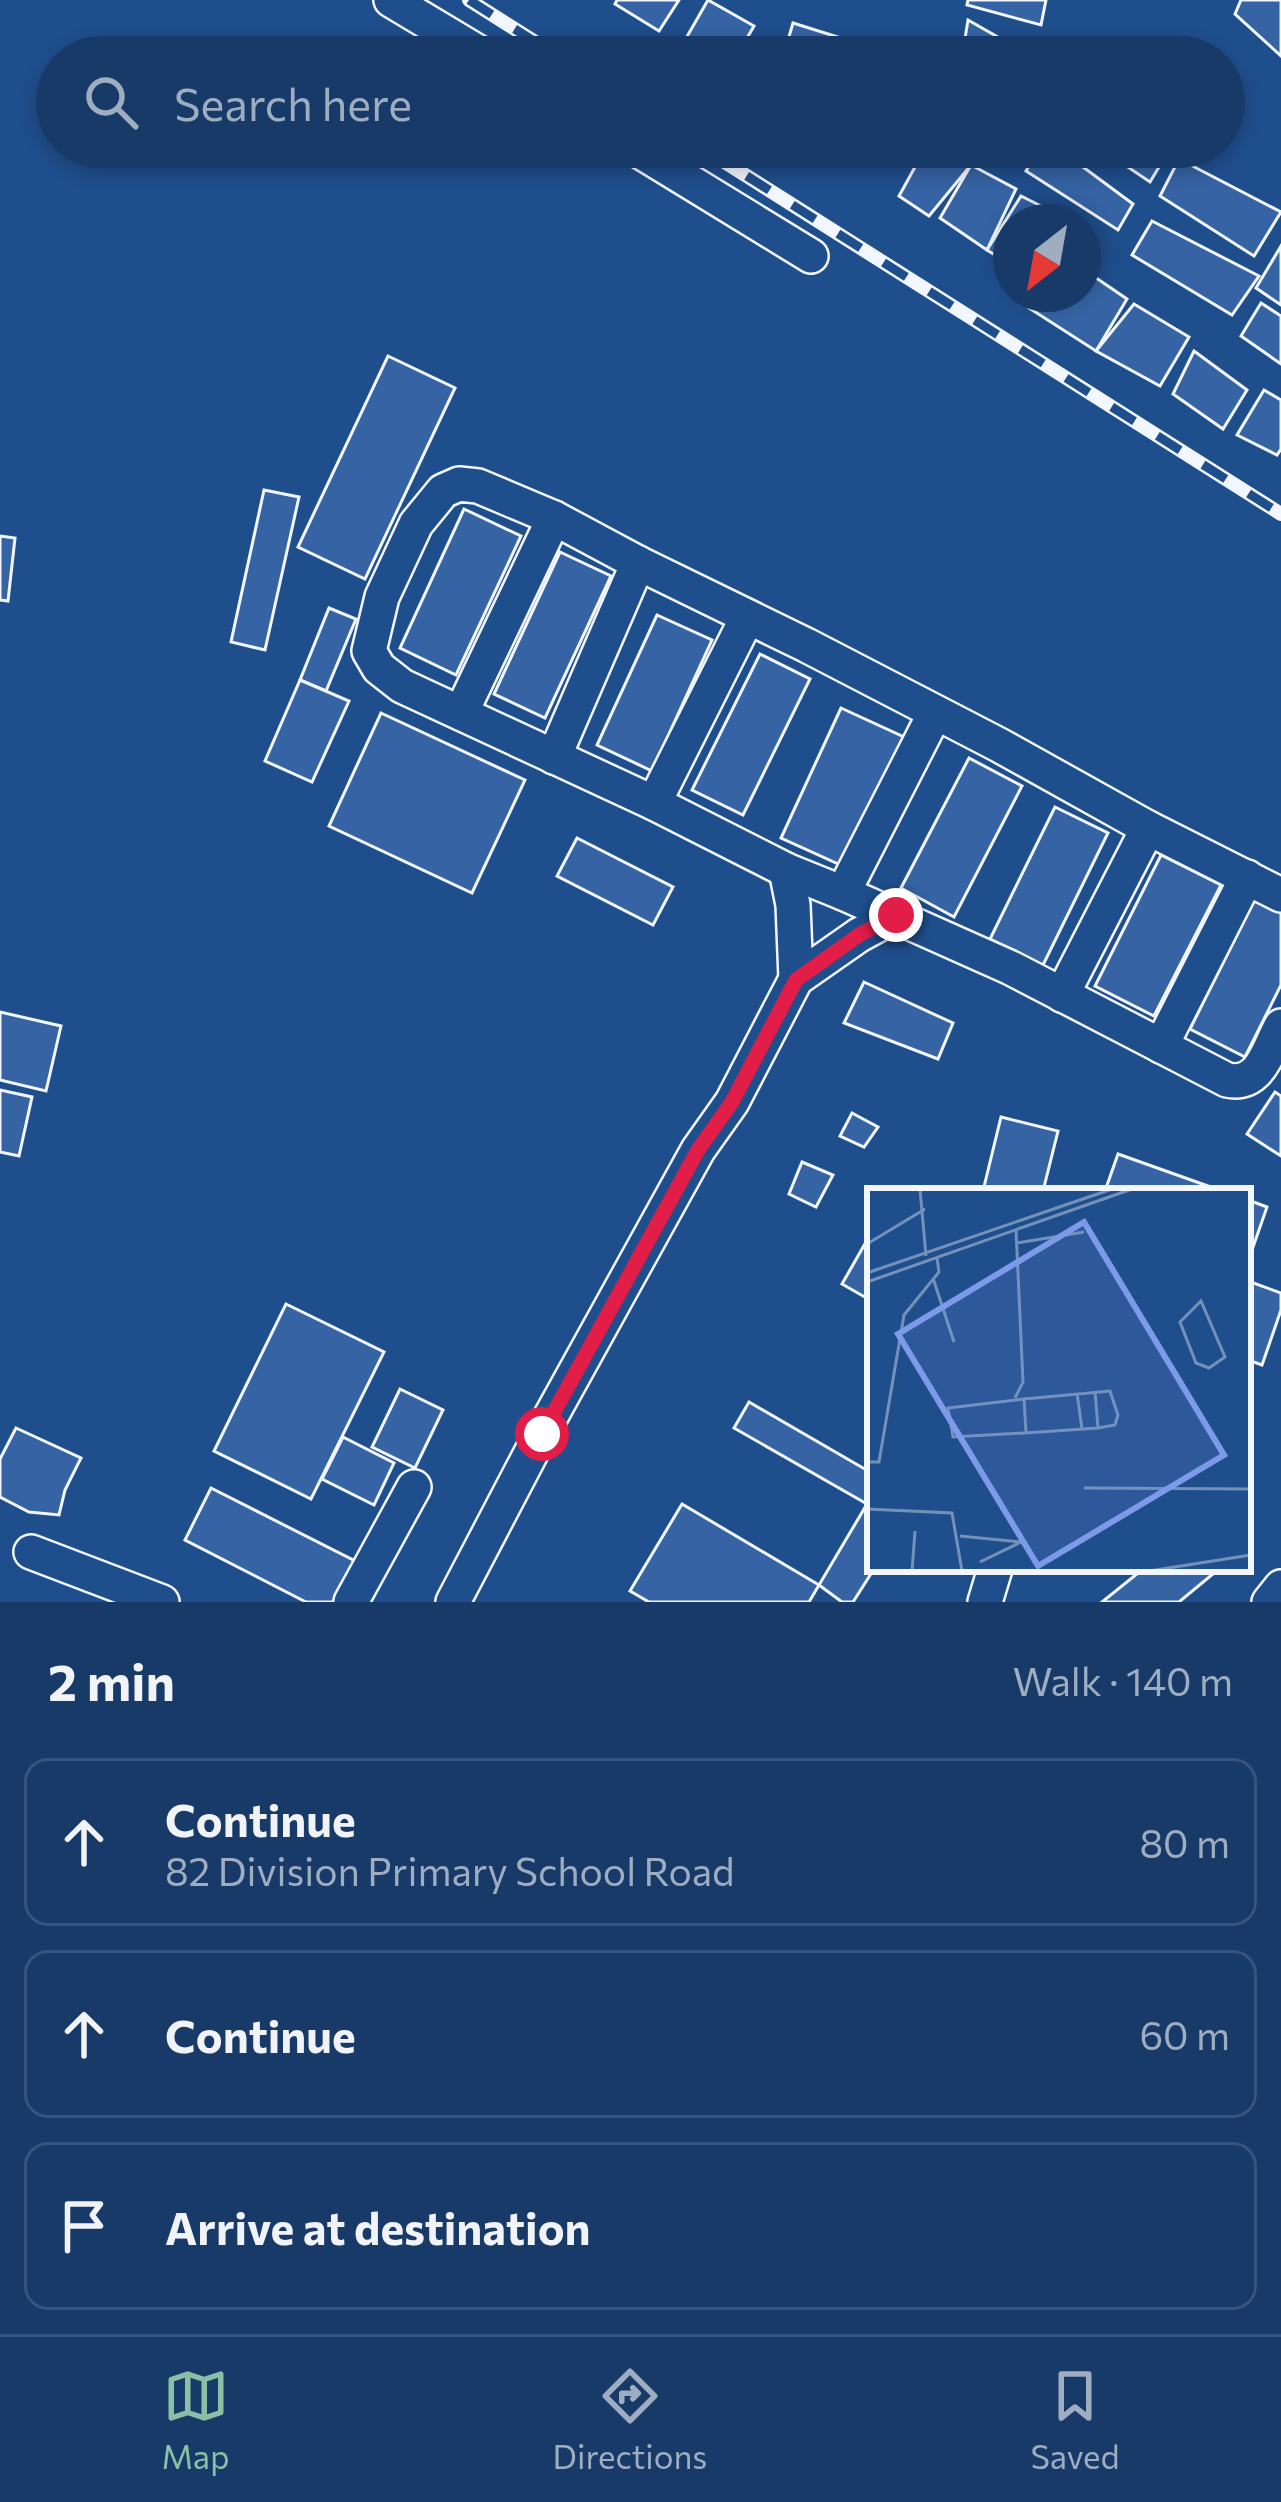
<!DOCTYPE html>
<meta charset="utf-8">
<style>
:root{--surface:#173a69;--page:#20416f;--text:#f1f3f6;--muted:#9eadc0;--line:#36547d;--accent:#8abfa5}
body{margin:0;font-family:Commissioner,sans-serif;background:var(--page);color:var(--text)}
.compass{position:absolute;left:993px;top:204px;width:108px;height:108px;border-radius:50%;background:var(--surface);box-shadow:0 6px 18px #0003;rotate:211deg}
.stop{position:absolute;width:36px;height:36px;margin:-27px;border:9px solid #e11d48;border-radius:50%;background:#fff}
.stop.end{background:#e11d48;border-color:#fff;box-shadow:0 3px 12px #0008}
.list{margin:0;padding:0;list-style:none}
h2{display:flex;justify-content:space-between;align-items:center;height:156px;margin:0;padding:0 48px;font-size:51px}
h2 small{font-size:39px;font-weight:400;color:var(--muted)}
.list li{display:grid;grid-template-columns:78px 1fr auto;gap:36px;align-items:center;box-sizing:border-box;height:168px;margin:0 24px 24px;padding:0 24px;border:3px solid var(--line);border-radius:24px}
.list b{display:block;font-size:45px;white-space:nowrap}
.list p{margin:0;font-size:39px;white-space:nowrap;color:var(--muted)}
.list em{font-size:39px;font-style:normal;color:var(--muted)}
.icon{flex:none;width:66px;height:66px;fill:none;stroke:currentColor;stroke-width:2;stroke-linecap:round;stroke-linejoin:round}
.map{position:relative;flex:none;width:1281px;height:1602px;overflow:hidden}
.search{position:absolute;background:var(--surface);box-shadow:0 6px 18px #0003;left:36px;right:36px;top:36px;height:132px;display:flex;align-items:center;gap:30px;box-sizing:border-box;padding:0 42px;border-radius:66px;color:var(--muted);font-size:45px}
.sheet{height:732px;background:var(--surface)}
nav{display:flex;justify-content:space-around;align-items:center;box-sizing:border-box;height:168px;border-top:3px solid var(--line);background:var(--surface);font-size:33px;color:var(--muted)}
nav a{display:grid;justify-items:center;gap:6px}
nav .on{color:var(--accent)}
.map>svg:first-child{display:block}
.building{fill:#3563a3;stroke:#f2f6ff;stroke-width:3}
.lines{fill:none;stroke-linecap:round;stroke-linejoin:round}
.minor-casing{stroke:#f2f6ff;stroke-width:38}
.minor{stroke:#1f4e8c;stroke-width:33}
.rail-casing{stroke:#f2f6ff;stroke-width:14}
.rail{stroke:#1f4e8c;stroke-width:9;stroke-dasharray:27;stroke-linecap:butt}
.route{stroke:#e11d48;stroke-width:15}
.inset-road{fill:none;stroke:#7391ba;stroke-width:3}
.view{fill:#7d9aea;fill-opacity:0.15;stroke:#7d9aea;stroke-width:6}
.inset-edge{fill:none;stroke:#f2f6ff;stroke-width:6}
</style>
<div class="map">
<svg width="1281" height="1602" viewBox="0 0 1281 1602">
<rect width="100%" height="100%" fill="#1f4e8c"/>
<g class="building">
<polygon points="617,0 679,0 659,31 615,4"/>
<polygon points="708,0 754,26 736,57 696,57 681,47"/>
<polygon points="968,0 1046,0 1041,25 967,5"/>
<polygon points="1241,0 1281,0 1281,56 1235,14"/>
<polygon points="968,20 1033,57 962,57"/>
<polygon points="793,23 857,43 854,57 783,57"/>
<polygon points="926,147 934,147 971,165 929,216 899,196"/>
<polygon points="1040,147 1056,147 1133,204 1118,230 1026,171"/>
<polygon points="1098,147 1167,147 1170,149 1150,182"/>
<polygon points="1179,159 1281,212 1254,256 1160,196"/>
<polygon points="971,165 1016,189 987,250 940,218"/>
<polygon points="1021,196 1067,219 1065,222 1011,222 1011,265 987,250"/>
<polygon points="1152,221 1259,276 1232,315 1132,255"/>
<polygon points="1281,246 1281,305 1256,288"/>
<polygon points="1083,269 1127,299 1096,351 1029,308 1036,294 1083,294"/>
<polygon points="1261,303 1281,316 1281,364 1241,336"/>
<polygon points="1134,304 1189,337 1160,386 1096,351"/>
<polygon points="1194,351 1247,390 1223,429 1173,394"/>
<polygon points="388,356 455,388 365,579 298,547"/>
<polygon points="1264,390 1281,400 1281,449 1277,455 1237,435"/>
<polygon points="264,490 299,497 265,650 231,642"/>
<polygon points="464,509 521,536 456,675 400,648"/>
<polygon points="0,536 15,538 8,601 0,600"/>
<polygon points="560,552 611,576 545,718 494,694"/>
<polygon points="329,608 356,619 326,691 300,680"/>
<polygon points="657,615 712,640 652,771 597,745"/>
<polygon points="760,654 810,679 743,815 692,790"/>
<polygon points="300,680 349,701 312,782 265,761"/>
<polygon points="841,708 904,737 845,867 781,838"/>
<polygon points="381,713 525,780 472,893 329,826"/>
<polygon points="969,758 1022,786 954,917 901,888"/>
<polygon points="1055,807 1108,833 1043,965 990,939"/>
<polygon points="577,838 673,887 653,925 557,876"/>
<polygon points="1161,855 1221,885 1154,1016 1095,986"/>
<polygon points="1256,897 1281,910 1281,985 1245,1057 1190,1029"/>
<polygon points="864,982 953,1023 938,1059 844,1023"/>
<polygon points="0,1012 61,1026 46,1091 0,1080"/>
<polygon points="0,1090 32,1097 19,1156 0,1152"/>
<polygon points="1275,1092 1281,1096 1281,1156 1247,1134"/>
<polygon points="852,1113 878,1127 864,1147 840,1136"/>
<polygon points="1001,1117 1058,1131 1043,1191 983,1191"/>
<polygon points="1118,1154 1222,1191 1105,1191"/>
<polygon points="802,1162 833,1175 816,1207 789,1194"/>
<polygon points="1248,1200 1267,1207 1251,1253 1248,1251"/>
<polygon points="870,1235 870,1300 842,1284"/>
<polygon points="1248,1281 1281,1293 1281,1310 1262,1365 1248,1360"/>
<polygon points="286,1304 384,1352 311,1499 214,1451"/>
<polygon points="400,1389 443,1410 415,1468 372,1447"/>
<polygon points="749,1402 870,1472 870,1499 867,1504 734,1428"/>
<polygon points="16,1428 81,1458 65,1490 59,1515 29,1512 0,1497 0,1459"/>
<polygon points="343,1437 394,1463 374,1505 322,1479"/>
<polygon points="211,1488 363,1565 344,1602 306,1602 185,1540"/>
<polygon points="682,1504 819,1585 809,1602 649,1602 630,1591"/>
<polygon points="867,1504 870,1506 870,1569 874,1569 853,1602 842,1602 819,1585"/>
<polygon points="1143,1569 1219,1569 1179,1602 1102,1602"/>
</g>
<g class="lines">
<g class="minor-casing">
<g id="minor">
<polyline points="391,0 486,57"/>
<polyline points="633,147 811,256"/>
<polyline points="461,713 554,518"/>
<path d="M935 713 843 893 1011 968 1227 1080C1260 1087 1267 1052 1281 1026"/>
<polyline points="554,757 638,563"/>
<polyline points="654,803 747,618"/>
<polyline points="786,870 793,905 796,979"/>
<polyline points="843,893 786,870 654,803 402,686 379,668 369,651 382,597 416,524 443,491 459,484 478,486 554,518 638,563 806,645 999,745 1148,828 1281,895"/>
<polyline points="1062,995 1148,828"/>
<polyline points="1161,1046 1247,877"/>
<polyline points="31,1552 162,1602"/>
<polyline points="351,1602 414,1487"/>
<polyline points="453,1602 541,1434 698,1150 732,1102 796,979 859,935 896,915"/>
<polyline points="985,1602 995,1569"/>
<polyline points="1269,1602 1281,1587"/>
</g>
</g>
<use href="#minor" class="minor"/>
<g class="rail-casing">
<g id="rail">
<polyline points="469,0 559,57"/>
<polyline points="701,147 1281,514"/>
</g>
</g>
<use href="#rail" class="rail"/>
</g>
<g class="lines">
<polyline class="route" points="542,1434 698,1150 732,1102 796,980 859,935 896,915"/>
</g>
<g transform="translate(867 1188)">
<rect width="384" height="384" fill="#1f4e8c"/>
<path class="inset-road" d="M53 1 59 68M150 55 217 44M0 56 58 21M0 85 245 1M66 90 87 154M0 94 265 1M334 113 358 169 342 180 329 175 313 134ZM228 203 231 240M210 205 215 241M148 210 156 194 149 42M157 211 243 203 251 227 248 237 231 240 173 244 86 249 81 220 157 211 159 245M0 274H12L37 127 72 84 70 70M217 300 384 301M0 321 85 325 95 383M93 348 154 354 113 374M45 383 48 343M282 383 384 367"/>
<path class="view" d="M217 34 357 267 171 378 31 146Z"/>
<rect width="384" height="384" class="inset-edge"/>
</g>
</svg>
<svg class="compass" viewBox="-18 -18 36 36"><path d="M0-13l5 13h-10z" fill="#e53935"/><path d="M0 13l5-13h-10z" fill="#9eadc0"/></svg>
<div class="stop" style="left:542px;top:1434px"></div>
<div class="stop end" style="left:896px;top:915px"></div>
<div class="search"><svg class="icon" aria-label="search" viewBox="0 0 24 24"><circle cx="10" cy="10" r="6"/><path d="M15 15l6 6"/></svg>Search here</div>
</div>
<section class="sheet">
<h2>2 min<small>Walk · 140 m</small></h2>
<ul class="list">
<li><svg class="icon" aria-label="ahead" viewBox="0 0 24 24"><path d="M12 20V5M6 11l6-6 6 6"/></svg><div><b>Continue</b><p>82 Division Primary School Road</p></div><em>80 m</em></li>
<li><svg class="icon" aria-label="ahead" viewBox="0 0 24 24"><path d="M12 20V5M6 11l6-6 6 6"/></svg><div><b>Continue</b></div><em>60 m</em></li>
<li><svg class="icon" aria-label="arrive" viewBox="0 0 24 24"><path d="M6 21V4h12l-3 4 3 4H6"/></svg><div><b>Arrive at destination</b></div></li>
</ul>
</section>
<nav>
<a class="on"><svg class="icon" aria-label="map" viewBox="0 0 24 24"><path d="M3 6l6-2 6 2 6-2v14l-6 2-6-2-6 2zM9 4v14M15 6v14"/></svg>Map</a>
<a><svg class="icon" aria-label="directions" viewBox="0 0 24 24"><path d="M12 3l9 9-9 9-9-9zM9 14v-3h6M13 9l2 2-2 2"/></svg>Directions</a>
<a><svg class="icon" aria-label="saved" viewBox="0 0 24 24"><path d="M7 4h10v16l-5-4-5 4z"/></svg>Saved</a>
</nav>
